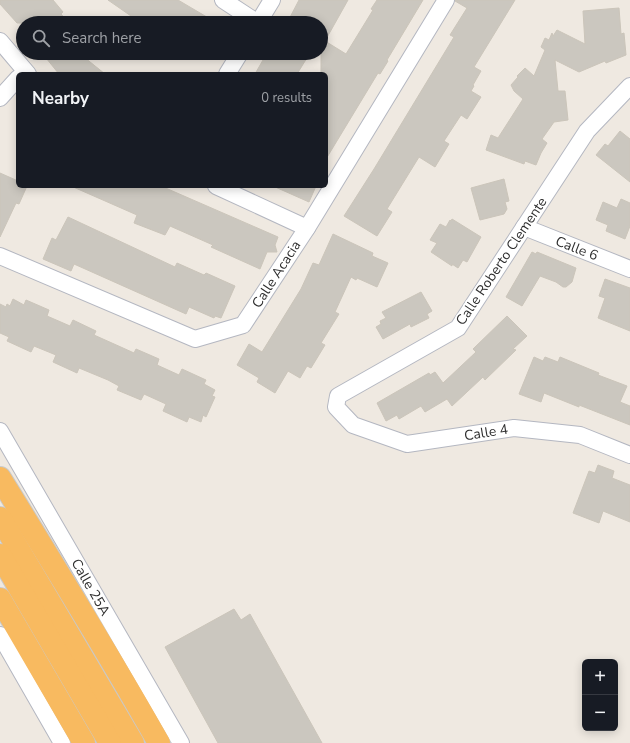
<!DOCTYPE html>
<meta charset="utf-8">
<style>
:root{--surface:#171b24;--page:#242831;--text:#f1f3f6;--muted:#9ea1a6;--line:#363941}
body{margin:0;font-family:"Nunito Sans",sans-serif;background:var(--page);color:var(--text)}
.controls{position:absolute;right:12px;bottom:12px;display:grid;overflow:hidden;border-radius:6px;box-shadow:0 2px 10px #0003}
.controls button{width:36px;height:36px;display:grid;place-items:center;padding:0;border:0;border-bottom:1px solid var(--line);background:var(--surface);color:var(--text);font:20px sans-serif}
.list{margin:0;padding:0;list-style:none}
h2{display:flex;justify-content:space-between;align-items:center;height:52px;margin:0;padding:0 16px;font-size:17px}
h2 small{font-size:13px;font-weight:400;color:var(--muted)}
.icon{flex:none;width:22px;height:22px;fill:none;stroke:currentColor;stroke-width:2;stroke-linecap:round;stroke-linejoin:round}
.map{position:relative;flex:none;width:630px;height:743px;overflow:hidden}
.search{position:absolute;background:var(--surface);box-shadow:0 2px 10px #0003;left:16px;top:16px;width:312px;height:44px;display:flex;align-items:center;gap:10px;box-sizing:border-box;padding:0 14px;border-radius:22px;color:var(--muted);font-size:15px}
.panel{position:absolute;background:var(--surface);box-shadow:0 2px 10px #0003;left:16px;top:72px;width:312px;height:116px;border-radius:6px}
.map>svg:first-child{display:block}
.building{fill:#cbc7bf;stroke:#cbc5ba}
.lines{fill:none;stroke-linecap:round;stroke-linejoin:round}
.minor-casing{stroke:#b4b7c1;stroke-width:18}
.trunk-casing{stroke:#c9c9c9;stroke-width:24}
.minor{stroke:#fff;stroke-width:16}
.trunk{stroke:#f8ba60;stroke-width:22}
.labels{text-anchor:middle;stroke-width:3.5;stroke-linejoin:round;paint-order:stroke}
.street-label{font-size:14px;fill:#2e2e2e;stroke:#fff}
</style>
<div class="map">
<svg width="630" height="743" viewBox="0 0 630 743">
<rect width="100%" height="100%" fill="#efe9e1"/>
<g class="building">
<polygon points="0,0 53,0 63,12 61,14 69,23 17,23 0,4"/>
<polygon points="108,0 178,0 217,23 127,23 131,16"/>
<polygon points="299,0 348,0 325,41 346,54 373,10 371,9 377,0 423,0 387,60 388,61 380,74 378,73 326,159 326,74 321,73 321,23 287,23"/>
<polygon points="455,0 515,0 474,67 481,71 473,85 474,86 471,91 481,97 467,119 461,115 444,141 449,144 435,167 419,157 387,209 392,212 377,236 344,216 374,169 454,37 450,35 467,8 455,1"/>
<polygon points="619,8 621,34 624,33 626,55 606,63 605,61 579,72 555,60 558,91 565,91 568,120 554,122 542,139 547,143 541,153 536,165 525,161 524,164 486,150 491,135 498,138 523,99 514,91 511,85 518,77 517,76 525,68 534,76 545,50 541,47 545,38 549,40 552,33 553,36 557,30 585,44 583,11"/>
<polygon points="42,53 79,53 105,74 59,74"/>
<polygon points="267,53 310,53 297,74 255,74"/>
<polygon points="620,131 630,139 630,182 596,155 605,144 608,146"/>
<polygon points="0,173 18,181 18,186 27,186 19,204 16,203 0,237"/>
<polygon points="504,179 509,201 505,202 507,209 504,214 480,220 471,188"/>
<polygon points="71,186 161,186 278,237 275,245 277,252 267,252 260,269 211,247 213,245 170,226 165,235 134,223 137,215"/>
<polygon points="273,186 316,186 309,202"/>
<polygon points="621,199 630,203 630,226 625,239 606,231 608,225 596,220 603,202 617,208"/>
<polygon points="68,217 175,267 177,263 204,275 206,273 235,286 221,318 215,316 214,318 189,307 186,314 74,264 71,271 43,259 52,238 56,240"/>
<polygon points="452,219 481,237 467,262 463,260 458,268 452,264 452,266 431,252 437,243 430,240 440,224 446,227 450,220 451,221"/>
<polygon points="333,234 373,253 372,256 388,263 377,287 357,278 356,280 351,277 335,312 339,314 321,343 325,345 311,368 307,366 300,378 288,371 275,393 257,382 259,378 237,365 249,344 262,352 301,289 313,263 319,265"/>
<polygon points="532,252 536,254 537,252 576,268 572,282 566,287 563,287 556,282 540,276 522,306 506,297"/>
<polygon points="605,279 630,288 630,331 598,318 605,298 599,296"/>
<polygon points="421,292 432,311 427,314 429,318 411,327 410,324 383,339 376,327 381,324 380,321 386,318 382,312"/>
<polygon points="13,299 24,305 26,300 49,310 47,316 70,326 73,320 96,331 94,335 123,348 134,353 136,349 159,359 157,365 179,375 182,369 206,380 204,384 215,390 212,396 215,397 206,417 203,415 201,422 189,417 187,422 163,411 166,404 144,394 141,400 117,390 119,386 108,380 79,368 77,373 53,362 56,355 34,346 31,352 7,341 9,337 0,333 0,304 6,307 7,304 10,306"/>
<polygon points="507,316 527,336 513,349 516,350 485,380 483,377 452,406 447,399 425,412 421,406 399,419 397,415 386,421 377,403 429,373 430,375 435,372 443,383 476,352 473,349"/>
<polygon points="534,357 543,361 545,357 558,362 560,357 599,373 598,375 627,386 620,402 630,406 630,425 579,405 579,407 544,393 541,402 519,394"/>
<polygon points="598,465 614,471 612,478 630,485 630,522 603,511 599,523 573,513 589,471 595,473"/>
<polygon points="234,609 241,620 250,614 322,743 218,743 165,647"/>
</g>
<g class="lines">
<g class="minor-casing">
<g id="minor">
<polyline points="223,0 258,23"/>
<polyline points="258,23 272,0"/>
<polyline points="0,41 28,74"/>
<polyline points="227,74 240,53"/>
<polyline points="630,86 587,131 458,328 338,396 336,407 353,425 407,444 514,428 580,435 630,455"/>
<polyline points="0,98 18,78"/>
<polyline points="216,186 307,228"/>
<polyline points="524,227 630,269"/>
<polyline points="0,256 195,339 243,325 307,228 446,0"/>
<polyline points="0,431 181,743"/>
<polyline points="0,635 62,743"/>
</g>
</g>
<g class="trunk-casing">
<g id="trunk">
<path d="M0 478C54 565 108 653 159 743"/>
<polyline points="0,518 133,743"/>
<polyline points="0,555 110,743"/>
<polyline points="0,599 84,743"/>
</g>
</g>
<use href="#minor" class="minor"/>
<use href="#trunk" class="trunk"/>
</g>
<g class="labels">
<g class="street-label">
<text transform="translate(577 248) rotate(21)" y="5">Calle 6</text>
<text transform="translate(501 261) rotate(-56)" y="5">Calle Roberto Clemente</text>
<text transform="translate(276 274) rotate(-57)" y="5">Calle Acacia</text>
<text transform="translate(486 432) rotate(-9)" y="5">Calle 4</text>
<text transform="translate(91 587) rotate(60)" y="5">Calle 25A</text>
</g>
</g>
</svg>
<div class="controls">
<button>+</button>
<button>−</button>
</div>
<div class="search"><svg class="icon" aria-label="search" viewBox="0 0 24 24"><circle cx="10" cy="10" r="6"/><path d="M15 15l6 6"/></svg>Search here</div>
<section class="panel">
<h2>Nearby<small>0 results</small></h2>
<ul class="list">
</ul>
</section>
</div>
